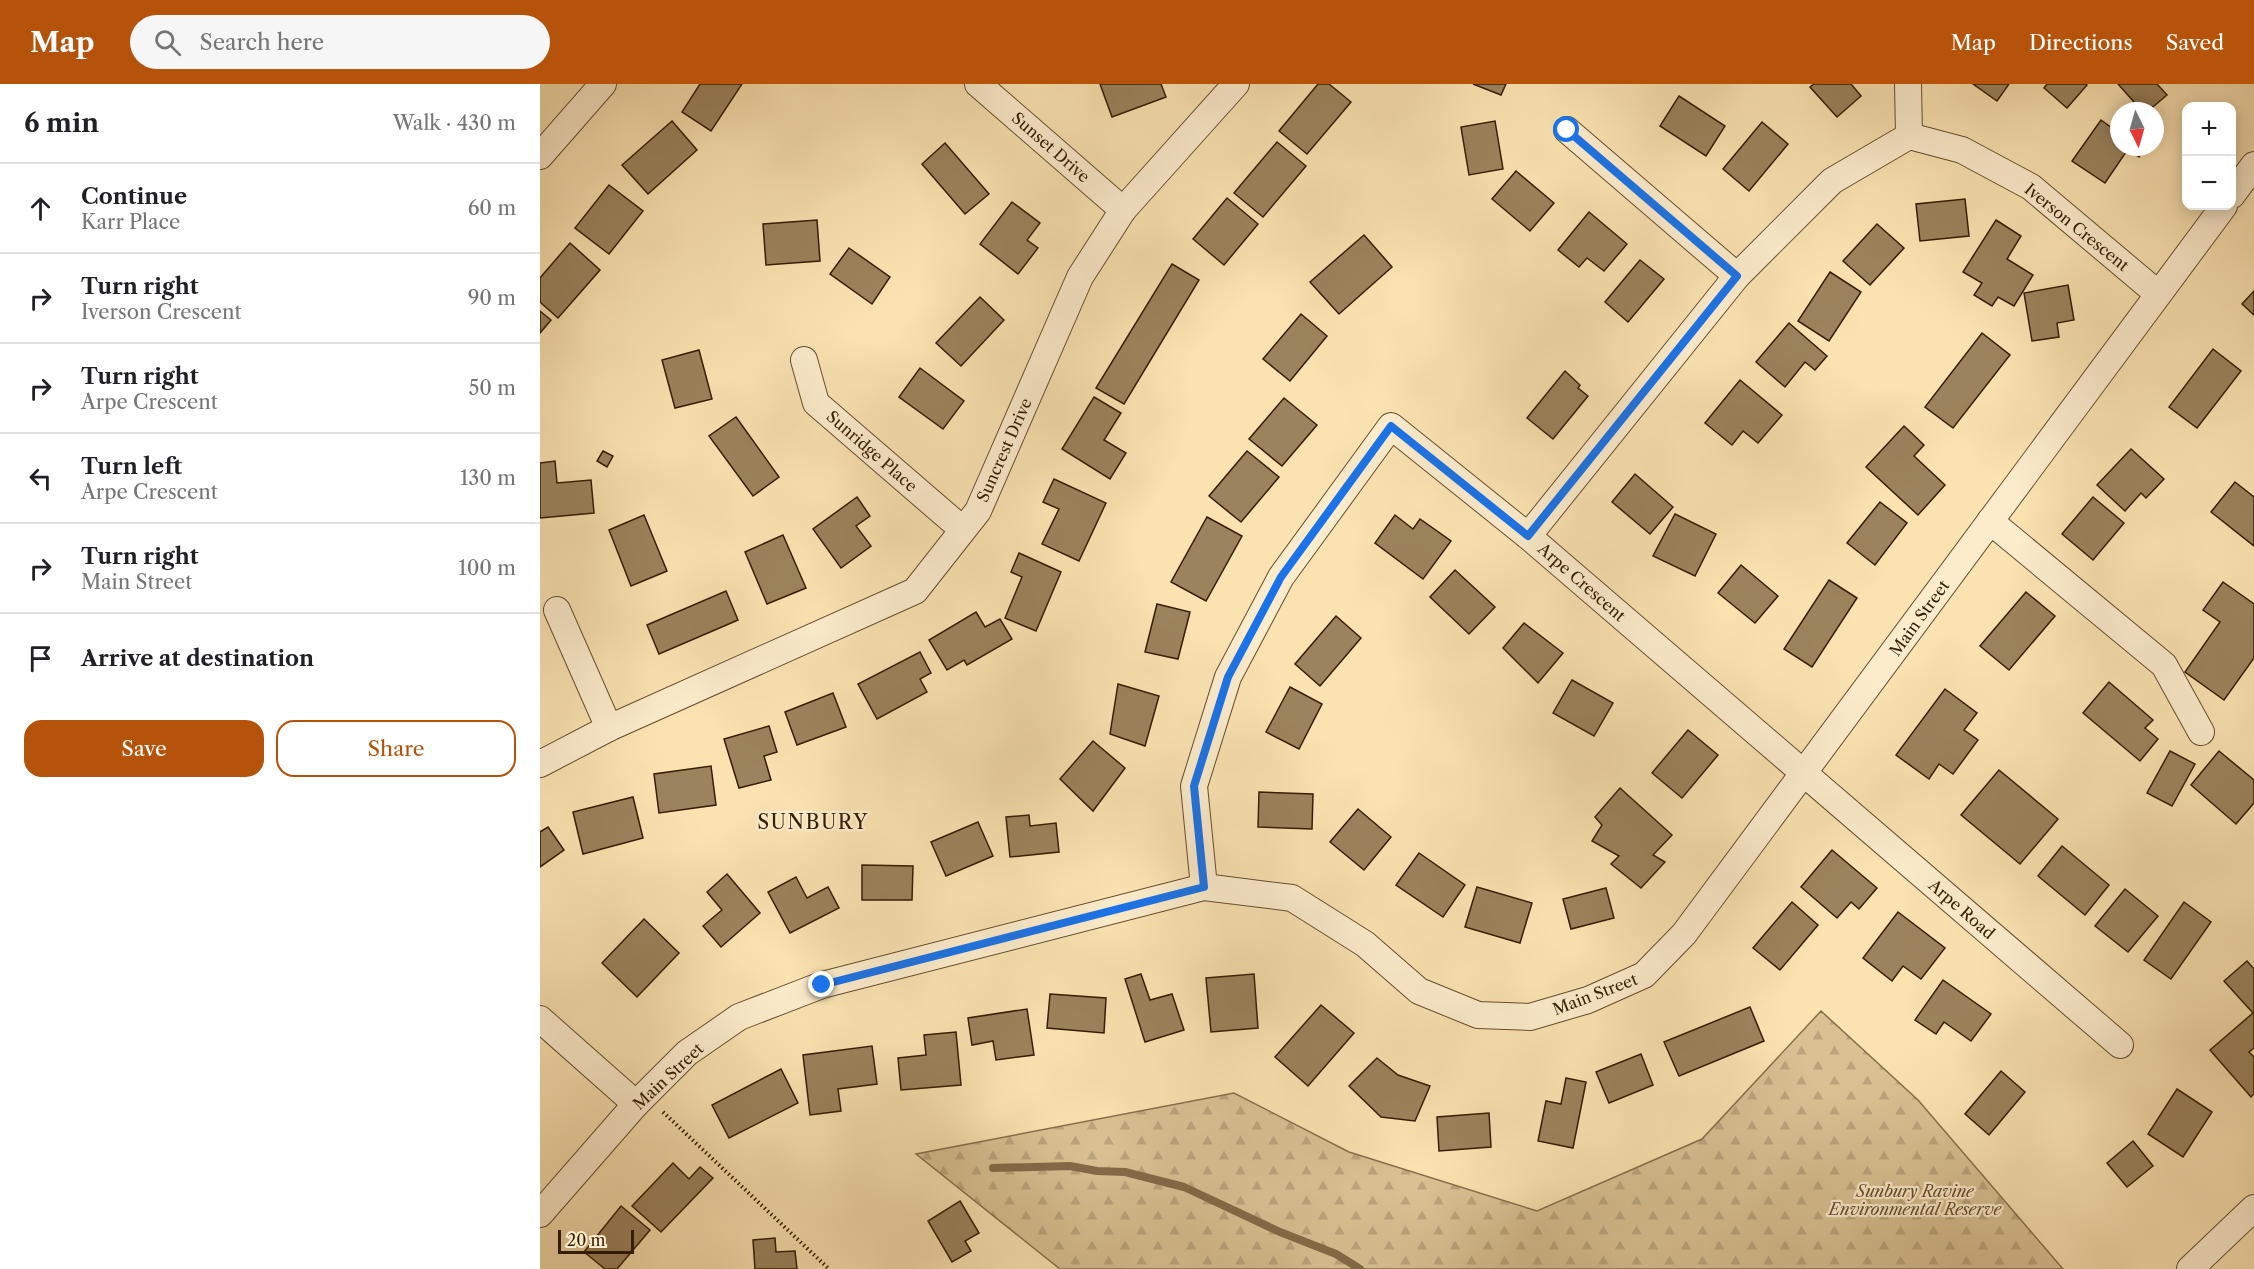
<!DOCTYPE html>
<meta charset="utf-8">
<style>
:root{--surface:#fff;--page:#f6f6f6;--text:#202124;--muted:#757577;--line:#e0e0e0;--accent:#b45309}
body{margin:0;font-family:"Libre Caslon Text",serif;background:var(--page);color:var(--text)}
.controls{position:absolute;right:18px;top:18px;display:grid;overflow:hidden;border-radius:12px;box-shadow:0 3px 15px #0003}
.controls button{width:54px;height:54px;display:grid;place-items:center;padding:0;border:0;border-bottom:2px solid var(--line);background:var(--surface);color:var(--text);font:30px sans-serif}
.compass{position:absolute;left:1570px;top:18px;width:54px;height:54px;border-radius:50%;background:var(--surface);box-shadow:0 3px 15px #0003;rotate:175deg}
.scale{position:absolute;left:18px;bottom:15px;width:76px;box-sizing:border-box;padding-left:6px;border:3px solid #351d03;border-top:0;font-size:16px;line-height:21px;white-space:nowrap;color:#351d03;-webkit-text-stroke:4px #fceccc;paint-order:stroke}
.stop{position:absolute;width:18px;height:18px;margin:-14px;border:4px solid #1a73e8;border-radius:50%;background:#fff}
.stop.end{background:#1a73e8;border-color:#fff;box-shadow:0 2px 6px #0008}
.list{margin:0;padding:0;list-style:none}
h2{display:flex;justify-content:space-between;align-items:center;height:78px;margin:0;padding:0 24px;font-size:26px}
h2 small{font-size:20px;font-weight:400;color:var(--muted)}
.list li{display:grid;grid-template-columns:39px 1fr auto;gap:18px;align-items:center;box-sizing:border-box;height:90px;padding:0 24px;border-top:2px solid var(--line)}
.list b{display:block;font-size:22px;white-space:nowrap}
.list p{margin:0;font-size:20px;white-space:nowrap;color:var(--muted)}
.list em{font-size:20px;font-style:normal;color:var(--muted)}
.actions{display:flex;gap:12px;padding:18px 24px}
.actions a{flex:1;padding:14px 0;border:2px solid var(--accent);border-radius:18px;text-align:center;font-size:21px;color:var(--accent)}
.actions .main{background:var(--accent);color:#fff}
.icon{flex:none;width:33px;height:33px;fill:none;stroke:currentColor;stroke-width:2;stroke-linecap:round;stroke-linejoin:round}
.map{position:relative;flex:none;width:1714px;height:1185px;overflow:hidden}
header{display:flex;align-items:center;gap:36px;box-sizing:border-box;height:84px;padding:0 30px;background:var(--accent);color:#fff}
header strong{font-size:28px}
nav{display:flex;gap:33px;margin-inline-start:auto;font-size:21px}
.search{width:420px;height:54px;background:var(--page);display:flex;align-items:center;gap:15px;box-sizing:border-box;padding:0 21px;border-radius:33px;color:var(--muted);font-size:22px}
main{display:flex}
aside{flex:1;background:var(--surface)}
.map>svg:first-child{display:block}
.forest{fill:url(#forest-firs);stroke:#876f4b;stroke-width:1.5}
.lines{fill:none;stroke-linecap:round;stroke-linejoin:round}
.stream{stroke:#836b48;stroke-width:8}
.building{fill:#9b835d;stroke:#351d03;stroke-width:1.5}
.minor-casing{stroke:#664e2e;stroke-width:28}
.path{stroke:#351d03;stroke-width:4;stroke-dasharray:1.5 3;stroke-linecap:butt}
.minor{stroke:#fceccc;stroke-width:26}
.route{stroke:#1a73e8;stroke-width:8}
.labels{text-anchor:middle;stroke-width:4.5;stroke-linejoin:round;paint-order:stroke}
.street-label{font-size:16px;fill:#351d03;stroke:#fceccc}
.park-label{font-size:16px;font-style:italic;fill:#664e2e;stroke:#fceccc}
.quarter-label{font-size:20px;letter-spacing:1.5px;fill:#351d03;stroke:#fceccc}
</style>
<header>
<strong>Map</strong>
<div class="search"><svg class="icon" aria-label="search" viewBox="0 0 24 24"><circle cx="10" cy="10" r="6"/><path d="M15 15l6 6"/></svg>Search here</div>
<nav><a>Map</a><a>Directions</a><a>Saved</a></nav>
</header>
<main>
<aside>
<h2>6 min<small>Walk · 430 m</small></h2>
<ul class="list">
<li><svg class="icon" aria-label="ahead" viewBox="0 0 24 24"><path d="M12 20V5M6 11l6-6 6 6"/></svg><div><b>Continue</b><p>Karr Place</p></div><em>60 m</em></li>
<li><svg class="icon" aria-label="right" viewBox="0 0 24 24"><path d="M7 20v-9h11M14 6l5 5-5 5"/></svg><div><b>Turn right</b><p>Iverson Crescent</p></div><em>90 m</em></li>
<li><svg class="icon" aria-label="right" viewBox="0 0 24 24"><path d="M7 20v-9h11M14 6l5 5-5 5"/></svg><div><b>Turn right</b><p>Arpe Crescent</p></div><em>50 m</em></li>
<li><svg class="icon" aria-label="left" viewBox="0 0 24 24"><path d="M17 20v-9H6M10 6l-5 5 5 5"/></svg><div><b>Turn left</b><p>Arpe Crescent</p></div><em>130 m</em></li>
<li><svg class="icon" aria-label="right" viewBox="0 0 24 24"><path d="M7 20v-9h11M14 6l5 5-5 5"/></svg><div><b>Turn right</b><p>Main Street</p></div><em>100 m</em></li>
<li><svg class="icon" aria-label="arrive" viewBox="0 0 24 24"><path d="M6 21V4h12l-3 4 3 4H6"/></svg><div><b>Arrive at destination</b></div></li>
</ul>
<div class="actions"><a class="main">Save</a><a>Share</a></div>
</aside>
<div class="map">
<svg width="1714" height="1185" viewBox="0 0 1714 1185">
<defs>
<pattern id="forest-firs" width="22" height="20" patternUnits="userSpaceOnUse" patternTransform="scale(1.5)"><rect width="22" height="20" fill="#d9c193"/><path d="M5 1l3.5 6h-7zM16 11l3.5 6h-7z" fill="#bba57d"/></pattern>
</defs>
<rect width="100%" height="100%" fill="#fae2b1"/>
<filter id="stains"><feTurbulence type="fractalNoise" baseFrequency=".00333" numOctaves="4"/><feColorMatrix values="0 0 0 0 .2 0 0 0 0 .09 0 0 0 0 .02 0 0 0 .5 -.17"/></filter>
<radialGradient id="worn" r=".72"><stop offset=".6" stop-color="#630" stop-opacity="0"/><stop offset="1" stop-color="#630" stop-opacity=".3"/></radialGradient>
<polygon class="forest" points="1281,927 1378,1016 1523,1185 520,1185 376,1070 694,1009 809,1068 997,1127 1162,1055"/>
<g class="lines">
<polyline class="stream" points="453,1084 530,1082 557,1087 585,1088 644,1103 740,1148 796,1170 820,1185"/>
</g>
<g class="building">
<polygon points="160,0 202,0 171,47 142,28"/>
<polygon points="560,0 621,0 626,13 572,33"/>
<polygon points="778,0 789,0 811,18 767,70 739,47"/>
<polygon points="933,0 966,0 961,11"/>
<polygon points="1274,0 1311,0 1321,12 1297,33 1270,3"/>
<polygon points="1433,0 1469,0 1457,17"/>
<polygon points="1507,0 1546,0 1547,1 1527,24 1504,4"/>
<polygon points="1578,0 1617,0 1627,11 1608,27 1602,27"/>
<polygon points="1139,12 1185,42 1166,72 1120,42"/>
<polygon points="1561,36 1579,49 1579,63 1600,63 1604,66 1599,73 1588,65 1565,99 1532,77"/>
<polygon points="132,37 157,66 108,110 82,81"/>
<polygon points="955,37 963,85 929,91 921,43"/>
<polygon points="1222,38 1248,60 1209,107 1183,85"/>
<polygon points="737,58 766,82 723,133 694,109"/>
<polygon points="405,59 449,110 425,130 382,80"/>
<polygon points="976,87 1014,119 990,147 952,115"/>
<polygon points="69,101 103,127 69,170 35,144"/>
<polygon points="687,114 718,140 684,181 653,155"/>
<polygon points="1425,115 1429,152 1380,157 1376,120"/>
<polygon points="472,118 500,139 487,156 498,164 478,190 440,160"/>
<polygon points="1049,128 1087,160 1064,187 1047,174 1039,183 1018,166"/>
<polygon points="277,136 280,177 226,181 223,140"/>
<polygon points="1456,136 1481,152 1467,175 1493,191 1474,222 1458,213 1452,222 1434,211 1442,199 1423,188"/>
<polygon points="1337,140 1364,164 1330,201 1303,177"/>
<polygon points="824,151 852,183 799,230 770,198"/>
<polygon points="30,159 60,186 18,234 0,218 0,194"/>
<polygon points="309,164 350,193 332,220 290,190"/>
<polygon points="1100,176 1124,195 1088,238 1065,218"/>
<polygon points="632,180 659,196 584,320 556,304"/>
<polygon points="1290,188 1321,208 1289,257 1258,237"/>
<polygon points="1528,201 1534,236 1517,239 1519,253 1492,257 1484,209"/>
<polygon points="1714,207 1714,231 1702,220"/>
<polygon points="440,213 464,236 421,282 396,259"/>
<polygon points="0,227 11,236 0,249"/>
<polygon points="761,230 787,252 750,297 723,275"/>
<polygon points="1249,239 1287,272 1275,286 1265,278 1245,303 1216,278"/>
<polygon points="1442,249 1470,271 1413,344 1385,323"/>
<polygon points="1673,265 1701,287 1657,344 1629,323"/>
<polygon points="159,266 172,315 135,324 122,276"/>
<polygon points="380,284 424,317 403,345 359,313"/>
<polygon points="1025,287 1040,301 1038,304 1048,312 1013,355 987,334"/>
<polygon points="1200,296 1242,331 1218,359 1203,347 1192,361 1165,339"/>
<polygon points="554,313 581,329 564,356 586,369 570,395 522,365"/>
<polygon points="744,314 777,341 742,382 709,355"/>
<polygon points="196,333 239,393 213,412 169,352"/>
<polygon points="1364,342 1384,361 1374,372 1405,401 1378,431 1326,383"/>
<polygon points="1591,365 1624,395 1606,414 1601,409 1585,427 1557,401"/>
<polygon points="63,367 73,372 67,383 57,377"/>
<polygon points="707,367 739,393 701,438 669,412"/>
<polygon points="15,377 17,399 51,396 54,429 0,434 0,379"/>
<polygon points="1095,390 1133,423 1110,450 1072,418"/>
<polygon points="514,395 566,419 539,477 502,460 519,425 503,418"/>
<polygon points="1695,398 1714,413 1714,462 1671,428"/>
<polygon points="317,413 330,432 316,442 331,462 301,484 273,445"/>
<polygon points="1553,413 1584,439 1553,476 1522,450"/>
<polygon points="1340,418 1367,439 1335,481 1307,459"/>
<polygon points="1135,430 1176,450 1155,492 1113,472"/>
<polygon points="104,431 127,487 91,502 69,446"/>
<polygon points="855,431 873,445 880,435 911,457 883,495 835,459"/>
<polygon points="667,433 702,452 666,517 631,498"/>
<polygon points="243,451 266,504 227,520 205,468"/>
<polygon points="479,469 521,488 496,547 465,534 482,493 471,488"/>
<polygon points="1201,481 1238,512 1215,539 1178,509"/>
<polygon points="915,486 955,523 929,550 890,513"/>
<polygon points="1289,496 1317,514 1272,583 1244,565"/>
<polygon points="1683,498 1714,520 1714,574 1684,616 1645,588 1680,538 1663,526"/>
<polygon points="186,507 198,536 119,570 107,541"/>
<polygon points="1486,508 1515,532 1469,586 1440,562"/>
<polygon points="617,520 650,528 638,575 605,568"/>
<polygon points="436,528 445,543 460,535 472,555 427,581 424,576 407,586 389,556"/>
<polygon points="796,532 821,554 780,602 755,580"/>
<polygon points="984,539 1023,569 998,599 963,564"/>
<polygon points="380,568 391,589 380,595 387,608 337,635 318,600"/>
<polygon points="1032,596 1073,619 1054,652 1013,629"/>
<polygon points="1569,598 1613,636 1605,644 1618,655 1600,677 1543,629"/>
<polygon points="578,600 619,612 605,662 570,650"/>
<polygon points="750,603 782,620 759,665 726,648"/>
<polygon points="1405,605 1437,629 1424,646 1438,656 1413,690 1399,680 1389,695 1356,671"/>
<polygon points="293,609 306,643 257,661 245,628"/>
<polygon points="229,642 237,668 224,672 231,696 199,704 184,655"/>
<polygon points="1148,646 1178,671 1142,714 1112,689"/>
<polygon points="553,657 585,684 553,727 520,695"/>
<polygon points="1630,667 1655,680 1632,722 1607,709"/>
<polygon points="1679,667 1714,696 1714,719 1696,740 1651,701"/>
<polygon points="171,682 176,721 119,729 114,690"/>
<polygon points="1459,686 1518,735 1480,780 1421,731"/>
<polygon points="1080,704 1132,751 1113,771 1125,778 1101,804 1071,780 1079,772 1052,757 1062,741 1055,733"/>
<polygon points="719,708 773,710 772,745 718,743"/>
<polygon points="93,713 103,754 43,770 33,728"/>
<polygon points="818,725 851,753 824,786 790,758"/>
<polygon points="489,731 490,742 516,739 519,768 470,773 466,733"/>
<polygon points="438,738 453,772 406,792 391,758"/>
<polygon points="8,743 24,766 0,783 0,748"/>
<polygon points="1522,762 1569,801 1545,831 1498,792"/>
<polygon points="1292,766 1337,804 1319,825 1311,818 1297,834 1261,803"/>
<polygon points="879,769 925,801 903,833 856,801"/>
<polygon points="322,781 373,782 372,816 322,816"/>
<polygon points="187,790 220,829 181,863 163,842 182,826 167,808"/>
<polygon points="256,793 267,814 288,803 299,824 250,849 228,808"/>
<polygon points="937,803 992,819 980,859 925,843"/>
<polygon points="1066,804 1074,834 1031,845 1023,815"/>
<polygon points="1585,805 1618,832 1588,868 1555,842"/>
<polygon points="1252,818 1278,841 1240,886 1213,864"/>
<polygon points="1644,818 1671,838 1631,895 1604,876"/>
<polygon points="1358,828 1405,864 1381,895 1363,882 1352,897 1323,874"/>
<polygon points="104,835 139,869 97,913 62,879"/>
<polygon points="1707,877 1714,885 1714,964 1709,968 1714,973 1714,1010 1711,1013 1670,966 1713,929 1684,897"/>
<polygon points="601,890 610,916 632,910 644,946 605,958 585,895"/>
<polygon points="714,890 718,944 671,948 666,894"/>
<polygon points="1403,896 1451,930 1431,957 1404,938 1396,950 1375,936"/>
<polygon points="510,910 566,914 564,949 507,944"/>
<polygon points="781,921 814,949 768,1002 735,973"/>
<polygon points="1210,923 1224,957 1139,992 1124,958"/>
<polygon points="487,925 494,971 456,976 453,957 432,961 428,934"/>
<polygon points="416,948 421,1001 361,1006 358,974 386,971 384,951"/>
<polygon points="332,962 337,1000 298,1005 301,1027 270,1031 263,971"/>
<polygon points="1101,970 1113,1001 1069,1019 1056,988"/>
<polygon points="837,974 858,991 890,1002 875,1037 841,1033 809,1002"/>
<polygon points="241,985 258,1019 189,1054 172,1021"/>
<polygon points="1461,987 1485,1008 1449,1051 1425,1030"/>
<polygon points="1026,994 1046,998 1033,1064 998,1057 1006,1017 1021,1020"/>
<polygon points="1637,1005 1672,1028 1643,1073 1608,1050"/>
<polygon points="949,1029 951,1063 899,1067 897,1033"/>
<polygon points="1593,1057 1613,1082 1587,1103 1567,1079"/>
<polygon points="133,1079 149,1095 160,1083 173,1094 121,1148 92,1122"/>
<polygon points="420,1117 439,1149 425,1157 431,1167 412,1178 388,1137"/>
<polygon points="81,1122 110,1146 77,1185 65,1185 44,1168"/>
<polygon points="235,1154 236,1168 255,1167 257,1185 215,1185 213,1156"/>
</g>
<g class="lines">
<g class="minor-casing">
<g id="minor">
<polyline points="438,0 583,126"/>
<polyline points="1368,0 1369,52"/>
<polyline points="1027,46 1197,192"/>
<polyline points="0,72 63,0"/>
<polyline points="1692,111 1714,81"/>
<polyline points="264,276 276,319 422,445"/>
<polyline points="1450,437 1624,581 1661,648"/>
<polyline points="988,452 1197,192 1292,97 1369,52 1422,66 1491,103 1617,209"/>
<polyline points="17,526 69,644"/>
<polyline points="0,680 69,644 375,507 438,427 540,193 583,126 696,0"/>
<polyline points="664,803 654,702 688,593 741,493 851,342 988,452 1580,961"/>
<polyline points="0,935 96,1020"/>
<polyline points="0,1130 96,1020 147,969 199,933 282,901 664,803 752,814 825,860 879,907 938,931 990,933 1048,916 1104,891 1144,850 1684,122"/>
<polyline points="1650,1185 1714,1124"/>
</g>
</g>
<polyline class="path" points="123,1028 289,1185"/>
<use href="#minor" class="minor"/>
</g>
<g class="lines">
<polyline class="route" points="282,901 664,803 654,702 688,593 741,493 851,342 988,452 1197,192 1027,46"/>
</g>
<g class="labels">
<g class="street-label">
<text transform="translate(511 63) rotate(41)" y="6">Sunset Drive</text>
<text transform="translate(1537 143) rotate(39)" y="6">Iverson Crescent</text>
<text transform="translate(464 366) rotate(-66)" y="6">Suncrest Drive</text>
<text transform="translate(332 367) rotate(41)" y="6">Sunridge Place</text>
<text transform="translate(1042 498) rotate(41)" y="6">Arpe Crescent</text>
<text transform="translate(1379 534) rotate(-54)" y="6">Main Street</text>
<text transform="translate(1422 825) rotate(41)" y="6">Arpe Road</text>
<text transform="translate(1055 910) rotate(-21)" y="6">Main Street</text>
<text transform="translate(128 992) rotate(-43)" y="6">Main Street</text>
</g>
<g class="park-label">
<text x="1375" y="1113">Sunbury Ravine<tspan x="1375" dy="18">Environmental Reserve</tspan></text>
</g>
<g class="quarter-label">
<text x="273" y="745">SUNBURY</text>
</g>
</g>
<rect width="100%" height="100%" filter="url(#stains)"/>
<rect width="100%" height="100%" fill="url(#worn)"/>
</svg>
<div class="controls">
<button>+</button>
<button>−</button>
</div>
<svg class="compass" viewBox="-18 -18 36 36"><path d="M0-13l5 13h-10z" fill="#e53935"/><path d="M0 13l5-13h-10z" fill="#757577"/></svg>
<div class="scale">20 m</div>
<div class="stop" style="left:1027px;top:46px"></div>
<div class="stop end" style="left:282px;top:901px"></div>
</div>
</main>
